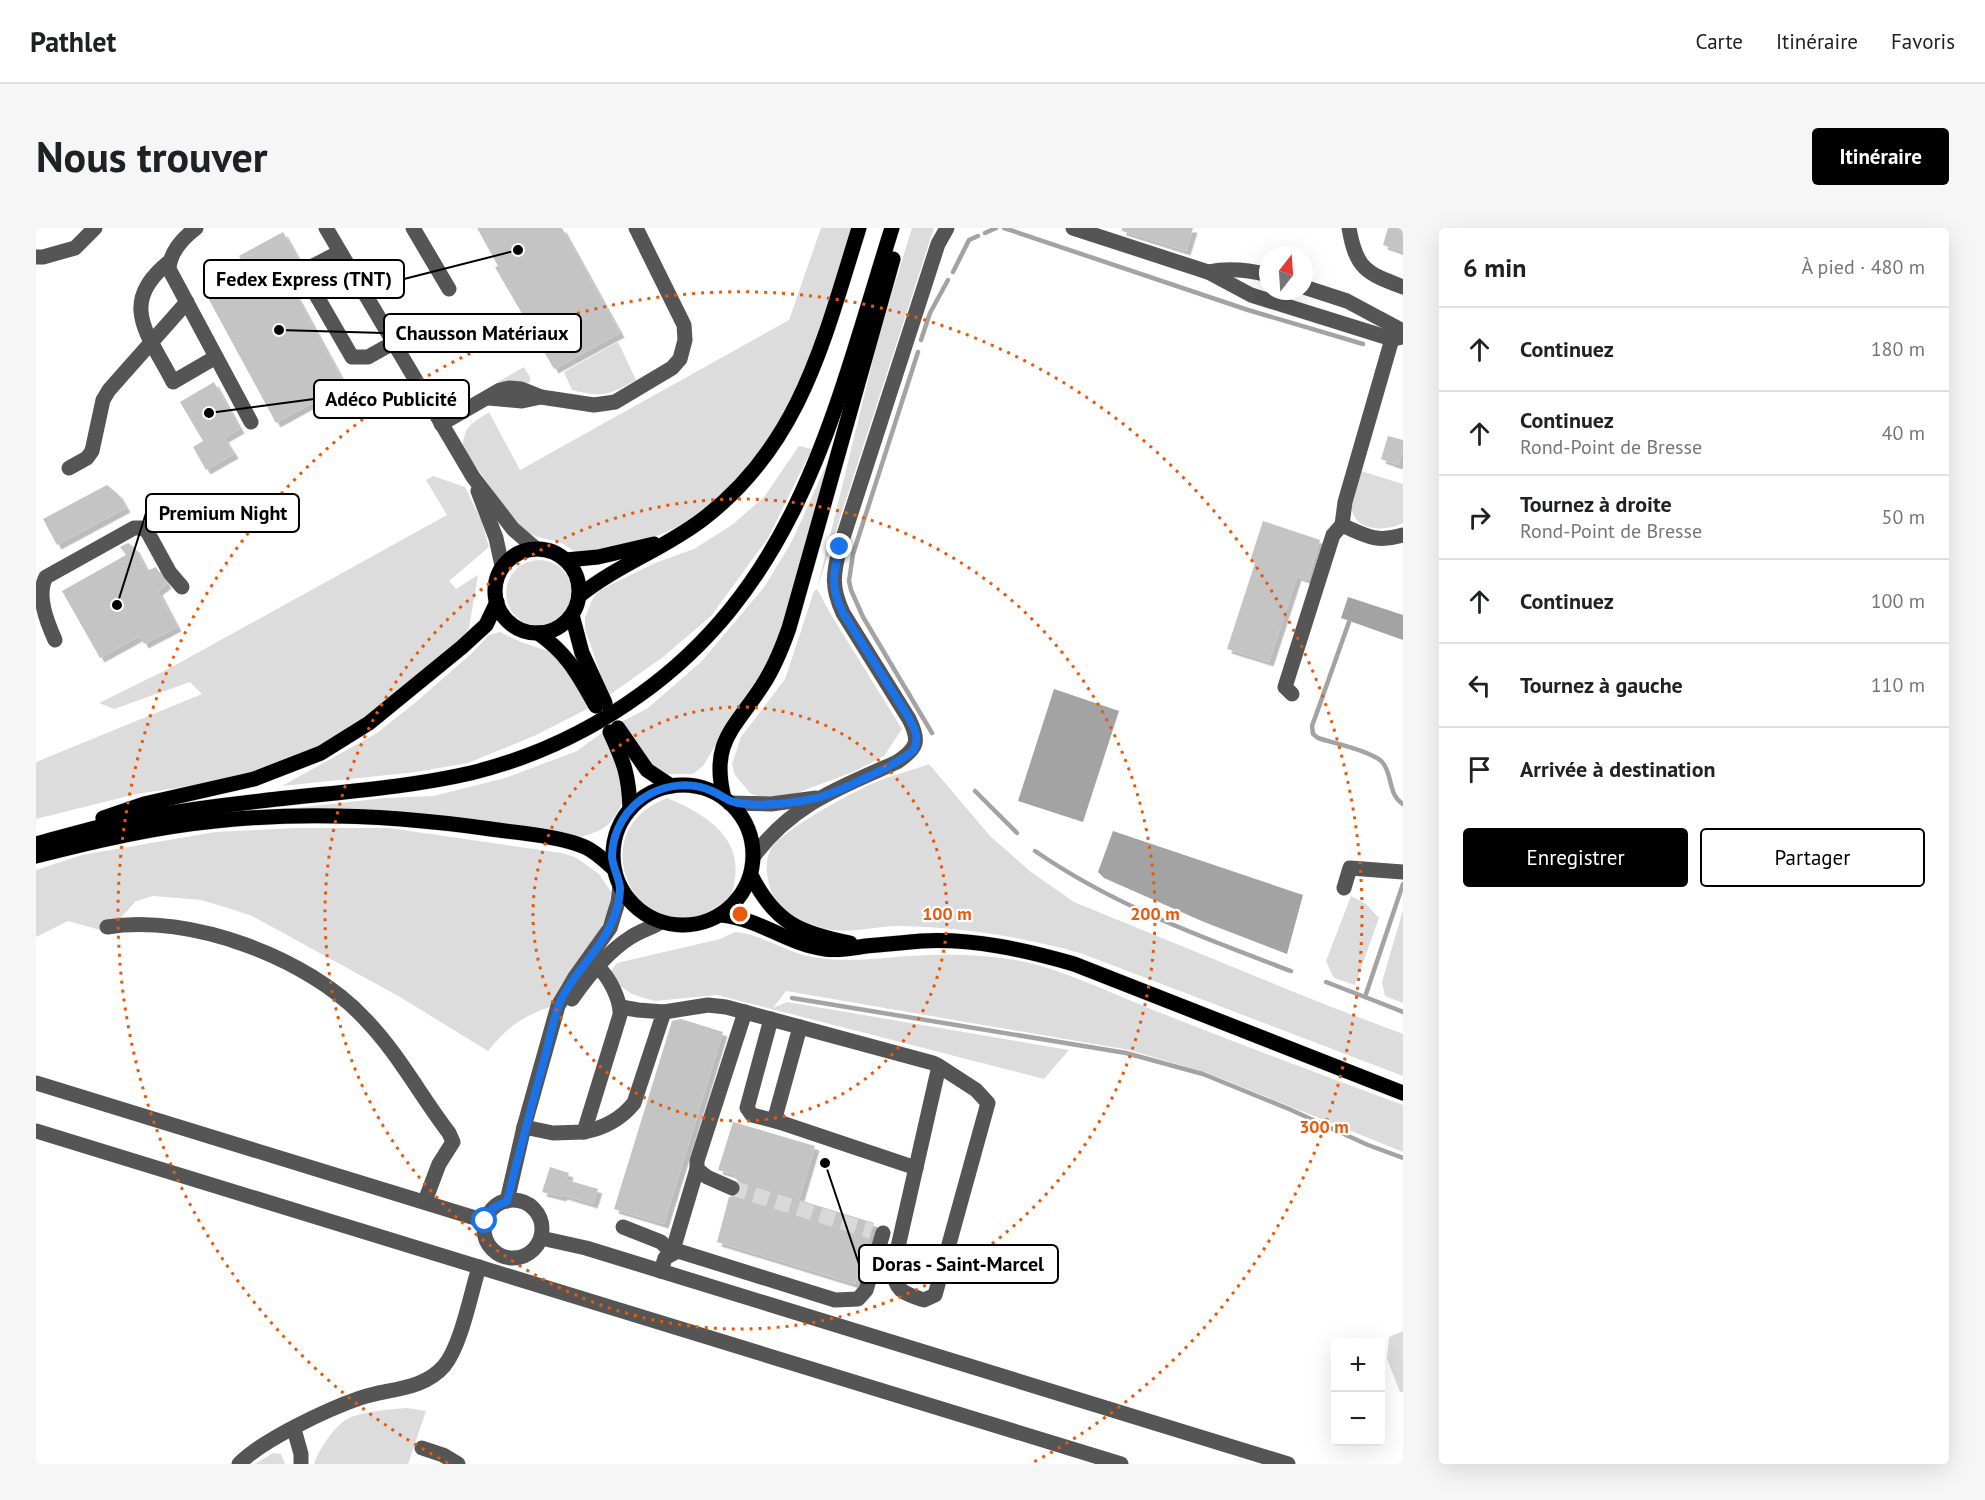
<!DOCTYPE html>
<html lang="fr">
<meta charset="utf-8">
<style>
:root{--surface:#fff;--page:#f6f6f6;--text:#202124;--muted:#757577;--line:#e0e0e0;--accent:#000}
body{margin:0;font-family:"PT Sans",sans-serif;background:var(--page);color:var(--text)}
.controls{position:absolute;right:18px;bottom:18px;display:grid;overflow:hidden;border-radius:6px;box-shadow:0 6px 24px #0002}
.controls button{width:54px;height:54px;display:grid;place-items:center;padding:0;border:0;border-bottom:2px solid var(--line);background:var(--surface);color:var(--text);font:30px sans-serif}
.compass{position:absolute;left:1223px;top:18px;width:54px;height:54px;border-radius:50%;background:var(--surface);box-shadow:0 6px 24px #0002;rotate:17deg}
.stop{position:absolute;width:18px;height:18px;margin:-14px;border:4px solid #1a73e8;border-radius:50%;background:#fff}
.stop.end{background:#1a73e8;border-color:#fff;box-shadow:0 2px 6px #0008}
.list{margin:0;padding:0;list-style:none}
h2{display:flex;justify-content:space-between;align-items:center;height:78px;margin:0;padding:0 24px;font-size:26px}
h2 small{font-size:20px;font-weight:400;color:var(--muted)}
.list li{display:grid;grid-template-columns:39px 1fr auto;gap:18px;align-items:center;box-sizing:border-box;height:84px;padding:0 24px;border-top:2px solid var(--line)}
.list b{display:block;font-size:22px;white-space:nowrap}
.list p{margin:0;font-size:20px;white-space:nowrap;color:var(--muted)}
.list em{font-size:20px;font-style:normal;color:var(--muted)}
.actions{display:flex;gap:12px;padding:18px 24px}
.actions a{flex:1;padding:14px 0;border:2px solid var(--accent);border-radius:6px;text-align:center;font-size:21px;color:var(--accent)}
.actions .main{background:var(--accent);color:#fff}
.icon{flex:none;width:33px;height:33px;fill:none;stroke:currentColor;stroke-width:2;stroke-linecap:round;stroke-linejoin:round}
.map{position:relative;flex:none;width:1367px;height:1236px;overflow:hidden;border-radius:6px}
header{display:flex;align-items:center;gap:36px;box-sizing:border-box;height:84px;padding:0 30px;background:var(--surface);border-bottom:2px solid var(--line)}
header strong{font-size:28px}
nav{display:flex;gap:33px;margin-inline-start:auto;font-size:21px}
.intro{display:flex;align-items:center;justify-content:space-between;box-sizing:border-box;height:144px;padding:0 36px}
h1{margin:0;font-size:42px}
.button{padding:15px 27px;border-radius:6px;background:var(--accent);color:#fff;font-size:21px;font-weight:700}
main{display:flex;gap:36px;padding:0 36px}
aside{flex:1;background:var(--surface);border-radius:6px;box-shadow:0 6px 24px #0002}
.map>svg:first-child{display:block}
.green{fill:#dcdcdc}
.water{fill:#a3a3a3}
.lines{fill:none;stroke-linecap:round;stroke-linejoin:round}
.stream{stroke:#a3a3a3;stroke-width:4.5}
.building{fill:#c4c4c4;filter:url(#shadow)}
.minor-tunnel{stroke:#d9d9d9;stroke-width:15;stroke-dasharray:15 8;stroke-linecap:butt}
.major-casing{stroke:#dbdbdb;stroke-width:16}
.minor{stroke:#555;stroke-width:15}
.major{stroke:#000;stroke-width:15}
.route{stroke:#1a73e8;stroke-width:8}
.ring{fill:none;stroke:#e8590c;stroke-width:3;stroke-dasharray:3 6}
.centre{fill:#e8590c;stroke:#fff;stroke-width:3}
.ring-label{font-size:18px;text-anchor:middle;font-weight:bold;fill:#e8590c;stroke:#fff;stroke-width:4.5;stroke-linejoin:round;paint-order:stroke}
.leader{fill:none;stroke:#000;stroke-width:2}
.callout-dot{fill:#000;stroke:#fff;stroke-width:2}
.callout{fill:#fff;stroke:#000;stroke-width:2}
.callout-label{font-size:20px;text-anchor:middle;font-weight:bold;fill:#000}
</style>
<header>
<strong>Pathlet</strong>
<nav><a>Carte</a><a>Itinéraire</a><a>Favoris</a></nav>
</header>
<div class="intro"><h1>Nous trouver</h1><a class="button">Itinéraire</a></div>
<main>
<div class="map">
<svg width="1367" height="1236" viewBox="0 0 1367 1236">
<defs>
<filter id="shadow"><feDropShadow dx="4.5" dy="4.5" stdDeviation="0" flood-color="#0004"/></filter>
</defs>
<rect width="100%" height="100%" fill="#fff"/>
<g class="green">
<path d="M785 0H818C789 85 768 174 709 243 701 252 694 263 685 271 656 295 620 311 583 319 570 322 552 328 539 323 533 321 529 316 523 314 501 308 497 311 479 294L427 220C427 198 437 195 453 184L484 242 753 92Z"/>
<polygon points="876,0 898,0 781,361 797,390 866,501 848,528 817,544 761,565 727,570 715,566 699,547 696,536 705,509 749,451 778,363 781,361 843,107"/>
<path d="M582 114 600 152C572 167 568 170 536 162L528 144Z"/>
<polygon points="488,139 494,149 494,155 462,154"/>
<polygon points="763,218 776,221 732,310 675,388 627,429 572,468 549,401 549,390 556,372 564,362 619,335 658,321 696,297 728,269"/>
<polygon points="793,231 753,382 738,424 720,462 699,485 667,538 657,546 628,546 615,536 585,494 612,480 666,433 729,358 756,313"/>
<path d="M1325 243 1367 256V295C1348 305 1315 303 1315 275 1315 265 1322 253 1325 243Z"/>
<polygon points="397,248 429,259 445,292 453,319 413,353 420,361 442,347 433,400 423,414 345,480 272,525 201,551 100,566 0,591 0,534 166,466 154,454 78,481 63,475 136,439 411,287 390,252"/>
<circle cx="503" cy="365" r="33"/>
<polygon points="464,404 485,414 521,426 555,479 498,508 432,535 380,544 246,558 341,505 380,474 435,426 453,407"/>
<path d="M567 504 579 531 590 566C578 593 574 602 543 609L232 583 349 570 397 568 469 550 541 523Z"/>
<path d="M893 536 954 608 995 644 1038 674 1285 775 1367 806V848L1047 726C987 709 926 699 863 698 839 698 815 706 791 701 767 695 738 682 733 656 730 644 729 633 735 621 743 605 806 570 825 561 846 550 871 544 893 536Z"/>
<path d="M631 570C669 586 709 609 698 658 695 671 685 681 671 686 598 716 545 603 631 570Z"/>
<path d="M262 600H353L525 625 539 629 563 646 575 664 573 681 561 709 525 757 516 778C484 790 474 797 452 823L364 769 216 688 192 680 165 672 117 668 100 673 79 696 64 702 32 693 0 709V642L46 627 179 604Z"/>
<polygon points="1315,668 1330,676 1343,690 1319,757 1298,750 1290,733"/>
<polygon points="1367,682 1367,775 1349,768 1346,754"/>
<path d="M699 704C726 706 749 724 776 729 815 736 855 728 894 727 922 726 952 727 980 732 1025 740 1081 768 1125 785 1205 817 1286 847 1367 877V924L1169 844 1093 822 750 763 737 780 751 774 1033 822 1008 851 681 767 619 773 608 770 596 766 571 749 581 735 684 711Z"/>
<polygon points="1367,1103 1367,1164 1364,1164 1351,1131 1353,1109"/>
<path d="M371 1180 390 1183 372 1236H278C283 1221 297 1200 311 1191 323 1184 356 1181 371 1180Z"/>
<polygon points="237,1225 245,1226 249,1236 219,1236"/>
</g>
<g class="water">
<polygon points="1312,369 1367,387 1367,412 1305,390"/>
<polygon points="1018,461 1083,483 1047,594 982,573"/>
<polygon points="1077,603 1267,667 1251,726 1168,694 1068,650 1062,644"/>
</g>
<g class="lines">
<g class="stream">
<polyline points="968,0 1212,82 1327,116"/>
<polyline points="949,5 960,0"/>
<polyline points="917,44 933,12 942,8"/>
<polyline points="885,112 894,85 912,52"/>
<polyline points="882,124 817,326 813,353 815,362 827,389 896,505"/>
<path d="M1313 394 1280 487 1276 498 1277 506 1282 510C1297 515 1339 524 1347 535 1357 548 1352 567 1367 576"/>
<polyline points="939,563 981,605"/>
<path d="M999 623C1079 678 1165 709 1255 743"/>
<polyline points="1367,656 1329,769 1367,784"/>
<polyline points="1290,754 1329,769"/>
<polyline points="756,770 1090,825 1167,846 1253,881 1332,917 1367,930"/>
</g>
</g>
<g class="building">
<polygon points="441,0 526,0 584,105 518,141 459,39 462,38"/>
<polygon points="1086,0 1157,0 1150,23 1086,3"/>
<polygon points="1352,0 1367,0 1367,24 1347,17"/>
<polygon points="247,4 265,36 248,45 309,157 240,195 171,68 213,46 203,28"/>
<polygon points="178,154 204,201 188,210 198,226 170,242 157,219 167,213 144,174"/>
<polygon points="1352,208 1367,212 1367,222 1362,237 1345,231"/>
<polygon points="71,257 82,266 90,280 21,317 7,291"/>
<polygon points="1227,293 1284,312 1272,352 1261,348 1233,434 1191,421 1219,335 1214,333"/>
<polygon points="92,315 99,320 111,343 120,339 131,356 122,363 141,399 108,416 104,408 64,430 26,363 90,327 84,319"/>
<polygon points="645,791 687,804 628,996 578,981 636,793"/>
<polygon points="697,894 779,918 763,972 838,995 819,1056 681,1014 693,969 702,967 706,960 703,954 699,950 700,947 682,942"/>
<polygon points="514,939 533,945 531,952 562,961 557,976 527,967 526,969 506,964"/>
</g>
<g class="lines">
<polyline class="minor-tunnel" points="696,960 835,1003"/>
<g class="major-casing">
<g id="major">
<circle cx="501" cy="363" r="42"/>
<polyline points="530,332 562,329 618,316"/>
<path d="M543 368C581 337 628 321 667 291 765 216 788 111 823 0"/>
<polyline points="536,387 546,425 569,475"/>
<path d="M502 405C533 427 542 447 560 478"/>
<polyline points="582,500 611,542 635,558"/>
<path d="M574 504C588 534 593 548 594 581"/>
<circle cx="647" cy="627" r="70"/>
<path d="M688 570C674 514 698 501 726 458 738 440 746 420 753 400L857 31"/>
<polyline points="67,590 108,576 218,551 285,525 333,495 426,419 450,397 461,374"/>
<path d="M0 616C26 609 53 601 80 595 122 586 165 580 208 575 283 565 361 562 435 545 496 530 554 503 605 466 765 351 800 177 856 0"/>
<path d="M0 628C59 613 118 599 179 593 271 583 364 588 455 601 482 605 525 608 549 619 560 624 569 633 578 641"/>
<path d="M715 647C739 695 764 705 814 715"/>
<path d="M685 687C725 691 751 716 789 721 804 723 816 720 830 718 848 716 866 715 885 713 937 710 989 722 1038 736L1367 865"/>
</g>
</g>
<g class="minor">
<path d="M160 0C147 10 134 24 133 41L215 194"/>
<polyline points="290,0 437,249 477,301 499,320"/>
<polyline points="377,0 413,61"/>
<polyline points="1037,0 1172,44 1215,67 1356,111 1367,109"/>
<path d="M1313 0C1320 41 1330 45 1367 59"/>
<polyline points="304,24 277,38 272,53 316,129 332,129 357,115"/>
<polyline points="0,29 7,29 39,20 59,0"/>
<path d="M133 34C80 76 114 108 137 154L180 129"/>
<path d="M1172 44C1191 40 1213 42 1232 47"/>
<polyline points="1268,59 1311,73 1367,103"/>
<path d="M1356 111 1309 274 1306 297C1330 308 1341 315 1367 307"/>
<polyline points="362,122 409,95"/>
<polyline points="453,170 486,173 505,169"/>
<polyline points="405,196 464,162 473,160 485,161 505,169 558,177 579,174 636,140 644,131 649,112 648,97 600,0"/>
<polyline points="33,240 51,230 56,223 67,172 73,162 151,74"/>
<polyline points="442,263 460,310 466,338"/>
<path d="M19 412C11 394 0 367 10 349L98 300H105L111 303 134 345 146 359"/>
<polyline points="1256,466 1249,459 1297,307 1306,297"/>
<polyline points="693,575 735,576 780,570"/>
<path d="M718 628C756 576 805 559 861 534 882 520 884 513 873 491L807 385C795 359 797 346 804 319L902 16 911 0"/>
<polyline points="1308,660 1314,640 1367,644"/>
<path d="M71 699C153 685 273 730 329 791 362 825 384 867 413 905L417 914 403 936 389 973"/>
<path d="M536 771C552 748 571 724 595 709 604 703 615 700 625 694"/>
<path d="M628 784 672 777 690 779 897 835 903 838 940 862 952 875 899 1067 888 1072C868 1065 859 1064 857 1041L903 838"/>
<polyline points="735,791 711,880 716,887 743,894"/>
<polyline points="764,799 740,886 743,894 880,940"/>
<polyline points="0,855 449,993"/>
<path d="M488 899 517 905 548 904 584 787C585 772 573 749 562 739"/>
<polyline points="0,903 1085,1236"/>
<path d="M548 904C568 900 586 890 598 875L628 784 602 782 585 779"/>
<polyline points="696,960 671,949 661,941 661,933 709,784"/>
<circle cx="477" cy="1001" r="29"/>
<polyline points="471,973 488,899 522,778 539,749 574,700 582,674 584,658"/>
<polyline points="587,999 625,1014 636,1025"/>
<polyline points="505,1010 550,1020 1252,1236"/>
<polyline points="636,1025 661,941"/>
<polyline points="625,1043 629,1030 642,1023 799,1072 822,1071 830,1062 847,1005"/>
<polyline points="258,1201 265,1226 265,1236"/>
<polyline points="386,1220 407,1227 422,1236"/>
<path d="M203 1236C226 1212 292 1181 324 1170 353 1160 386 1163 408 1138 425 1118 435 1065 443 1039"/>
</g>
<use href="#major" class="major"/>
</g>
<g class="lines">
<path class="route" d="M449 993 457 980 471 973C483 926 495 879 508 832 513 815 516 796 522 779 535 745 568 721 579 686 582 678 584 668 584 660 583 649 577 640 576 629 576 603 591 578 614 566 633 556 656 554 676 563 689 569 693 575 709 576 732 578 758 575 781 570 797 566 870 533 878 521 884 510 878 500 873 490L807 385C794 359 797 346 804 319"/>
</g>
<g class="ring">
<circle cx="704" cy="686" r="207"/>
<circle cx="704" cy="686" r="415"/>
<path d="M412 1235A622 622 0 1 1 996 1235"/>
</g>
<circle cx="704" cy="686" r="9" class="centre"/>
<g class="ring-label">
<text x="911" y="692">100 m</text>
<text x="1119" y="692">200 m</text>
<text x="1288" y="905">300 m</text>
</g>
<path class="leader" d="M482 22L368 51M243 102L348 105M173 185L278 171M81 377L110 285M789 935L823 1036"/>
<g class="callout-dot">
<circle cx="482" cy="22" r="6"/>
<circle cx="243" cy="102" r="6"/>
<circle cx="173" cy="185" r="6"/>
<circle cx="81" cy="377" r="6"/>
<circle cx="789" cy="935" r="6"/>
</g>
<g class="callout">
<rect x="168" y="32" width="200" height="38" rx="6"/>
<rect x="348" y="86" width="197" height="38" rx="6"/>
<rect x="278" y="152" width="155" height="38" rx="6"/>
<rect x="110" y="266" width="153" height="38" rx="6"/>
<rect x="823" y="1017" width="199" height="38" rx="6"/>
</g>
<g class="callout-label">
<text x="268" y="58">Fedex Express (TNT)</text>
<text x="446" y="112">Chausson Matériaux</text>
<text x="355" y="178">Adéco Publicité</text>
<text x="187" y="292">Premium Night</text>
<text x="922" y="1043">Doras - Saint-Marcel</text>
</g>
</svg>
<div class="controls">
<button>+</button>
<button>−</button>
</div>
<svg class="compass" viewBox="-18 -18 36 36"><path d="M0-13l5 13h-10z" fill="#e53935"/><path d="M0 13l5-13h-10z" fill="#757577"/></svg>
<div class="stop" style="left:449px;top:993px"></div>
<div class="stop end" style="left:804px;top:319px"></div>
</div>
<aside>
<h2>6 min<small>À pied · 480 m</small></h2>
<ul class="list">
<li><svg class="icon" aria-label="ahead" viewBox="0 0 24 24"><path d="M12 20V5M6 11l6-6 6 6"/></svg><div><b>Continuez</b></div><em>180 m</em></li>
<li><svg class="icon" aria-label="ahead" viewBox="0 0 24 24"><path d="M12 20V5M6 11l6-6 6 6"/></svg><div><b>Continuez</b><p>Rond-Point de Bresse</p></div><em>40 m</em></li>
<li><svg class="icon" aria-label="right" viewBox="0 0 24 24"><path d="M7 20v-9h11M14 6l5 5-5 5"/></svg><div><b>Tournez à droite</b><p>Rond-Point de Bresse</p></div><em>50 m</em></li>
<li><svg class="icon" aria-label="ahead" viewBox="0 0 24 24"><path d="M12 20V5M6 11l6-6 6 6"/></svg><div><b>Continuez</b></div><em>100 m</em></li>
<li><svg class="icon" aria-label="left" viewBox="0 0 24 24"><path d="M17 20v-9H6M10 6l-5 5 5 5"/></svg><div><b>Tournez à gauche</b></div><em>110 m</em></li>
<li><svg class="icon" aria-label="arrive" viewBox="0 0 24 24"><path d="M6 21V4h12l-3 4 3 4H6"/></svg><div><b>Arrivée à destination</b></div></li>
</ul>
<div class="actions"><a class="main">Enregistrer</a><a>Partager</a></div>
</aside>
</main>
